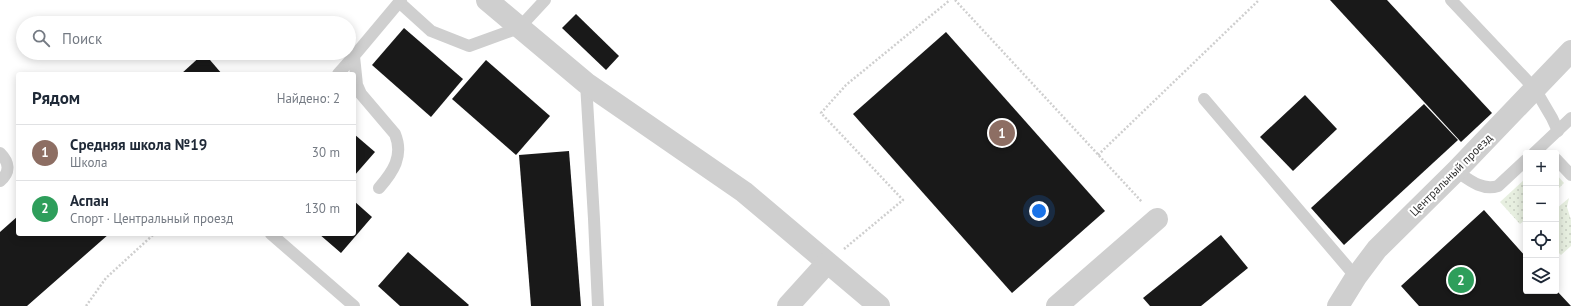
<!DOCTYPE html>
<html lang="ru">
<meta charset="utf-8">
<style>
:root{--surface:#fff;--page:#f6f6f7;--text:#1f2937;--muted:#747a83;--line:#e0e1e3;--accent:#ef2e35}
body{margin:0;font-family:"PT Sans",sans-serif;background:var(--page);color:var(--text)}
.controls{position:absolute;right:12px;bottom:12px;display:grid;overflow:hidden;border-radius:4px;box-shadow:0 2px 10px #0003}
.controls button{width:36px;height:36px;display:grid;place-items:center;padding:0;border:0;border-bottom:1px solid var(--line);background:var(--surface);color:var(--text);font:20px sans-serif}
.you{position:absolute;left:1039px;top:211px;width:14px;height:14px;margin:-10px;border:3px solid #fff;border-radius:50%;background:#1a73e8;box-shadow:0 0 0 6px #1a73e833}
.badge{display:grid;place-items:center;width:26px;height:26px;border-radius:50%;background:var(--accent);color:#fff;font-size:13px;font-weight:700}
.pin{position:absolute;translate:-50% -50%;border:2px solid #fff;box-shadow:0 1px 4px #0006}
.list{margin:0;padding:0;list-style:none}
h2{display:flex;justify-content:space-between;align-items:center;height:52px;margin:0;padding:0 16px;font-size:17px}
h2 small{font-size:13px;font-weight:400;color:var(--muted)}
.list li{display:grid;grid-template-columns:26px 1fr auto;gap:12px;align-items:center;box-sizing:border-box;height:56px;padding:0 16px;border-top:1px solid var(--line)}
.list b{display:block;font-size:15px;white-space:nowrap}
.list p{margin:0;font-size:13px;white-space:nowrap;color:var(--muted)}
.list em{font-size:13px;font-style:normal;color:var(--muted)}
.icon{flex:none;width:22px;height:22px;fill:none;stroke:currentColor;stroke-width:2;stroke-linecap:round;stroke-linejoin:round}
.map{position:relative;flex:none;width:1571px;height:306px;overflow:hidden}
.search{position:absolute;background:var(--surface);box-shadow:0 2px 10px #0003;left:16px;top:16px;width:340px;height:44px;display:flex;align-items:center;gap:10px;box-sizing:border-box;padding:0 14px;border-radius:22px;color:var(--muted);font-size:15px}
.panel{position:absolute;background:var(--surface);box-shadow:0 2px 10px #0003;left:16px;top:72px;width:340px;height:164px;border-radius:4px}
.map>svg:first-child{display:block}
.green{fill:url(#green-dots)}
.building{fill:#191919}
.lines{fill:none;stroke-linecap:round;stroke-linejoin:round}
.path{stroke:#cfcfcf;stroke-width:2.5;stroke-dasharray:2 2;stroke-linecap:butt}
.lane{stroke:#cfcfcf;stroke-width:12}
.street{stroke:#cfcfcf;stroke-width:22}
.labels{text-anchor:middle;stroke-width:4;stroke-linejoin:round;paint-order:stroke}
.street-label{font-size:12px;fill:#323232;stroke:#fff}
</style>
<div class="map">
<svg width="1571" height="306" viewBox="0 0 1571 306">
<defs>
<pattern id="green-dots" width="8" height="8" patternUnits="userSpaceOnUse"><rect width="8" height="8" fill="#e7efe0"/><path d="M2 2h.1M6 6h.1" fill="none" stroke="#c7cdc1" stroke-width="1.8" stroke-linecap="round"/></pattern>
</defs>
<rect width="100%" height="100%" fill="#fff"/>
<g class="green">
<polygon points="1556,174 1564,183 1556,191"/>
<polygon points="1526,178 1526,219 1520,224 1500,202"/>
<polygon points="1569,198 1567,207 1571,220 1571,246 1561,255 1556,250 1556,209"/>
</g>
<g class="building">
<polygon points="1330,0 1387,0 1492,113 1461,142"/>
<polygon points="576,14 619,56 606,70 562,28"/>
<polygon points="404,28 463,79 431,117 372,65"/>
<polygon points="946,32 1105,211 1012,293 853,114"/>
<polygon points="204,53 222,74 181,74"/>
<polygon points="486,60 550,116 516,155 452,99"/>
<polygon points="1305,95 1337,129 1293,171 1260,137"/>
<polygon points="1424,104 1458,140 1344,245 1311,208"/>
<polygon points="354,134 375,152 354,176"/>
<polygon points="569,151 581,306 531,306 519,155"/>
<polygon points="354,201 372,217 341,253 319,234 354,234"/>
<polygon points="1484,210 1526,257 1526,291 1556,291 1556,290 1571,306 1419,306 1401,286"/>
<polygon points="18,216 18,234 109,234 27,306 0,306 0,232"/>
<polygon points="1221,235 1248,268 1201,306 1150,306 1143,298"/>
<polygon points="408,252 469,305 468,306 400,306 378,286"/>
</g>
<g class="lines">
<g class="path">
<polyline points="955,0 1142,202"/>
<polyline points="1098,155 1259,0"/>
<polyline points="844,249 903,200 821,113 846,85 950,0"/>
<polyline points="86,306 106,278 154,234"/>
</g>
<g class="lane">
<polyline points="1451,0 1535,89 1552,118 1558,131"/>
<polyline points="399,2 431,31 469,46 519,28 545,0"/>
<polyline points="338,74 354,56"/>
<polyline points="586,83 594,219 598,306"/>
<polyline points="1204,99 1356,277"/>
<path d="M0 153C9 162 11 172 0 181"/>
<polyline points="1534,153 1571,118"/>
<polyline points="1556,159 1571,175"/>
<path d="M1456 171C1469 180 1482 191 1498 186L1526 160"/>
<path d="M379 188C393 172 404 156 395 134L361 94 357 85 354 56 401 0"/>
<polyline points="271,234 354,306"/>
</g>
<g class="street">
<polyline points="487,0 586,83 744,192 879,306"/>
<polyline points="788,306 827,263"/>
<polyline points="1057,306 1157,219"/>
<polyline points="1338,306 1356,277 1377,249 1456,171 1571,51"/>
</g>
</g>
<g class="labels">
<g class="street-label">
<text transform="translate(1451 175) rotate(-45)" y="4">Центральный проезд</text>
</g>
</g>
</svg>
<div class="controls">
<button>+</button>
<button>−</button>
<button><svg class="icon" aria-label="locate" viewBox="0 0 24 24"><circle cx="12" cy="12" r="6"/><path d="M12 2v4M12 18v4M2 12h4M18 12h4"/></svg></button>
<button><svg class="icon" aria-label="layers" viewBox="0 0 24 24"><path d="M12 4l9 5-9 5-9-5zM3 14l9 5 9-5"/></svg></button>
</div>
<div class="you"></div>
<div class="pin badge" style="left:1002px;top:133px;background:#8d6e63">1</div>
<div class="pin badge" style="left:1461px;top:280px;background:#2e9e5b">2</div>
<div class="search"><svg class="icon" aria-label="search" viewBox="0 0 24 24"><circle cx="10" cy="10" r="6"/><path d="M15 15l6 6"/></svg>Поиск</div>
<section class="panel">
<h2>Рядом<small>Найдено: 2</small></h2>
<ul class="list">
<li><span class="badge" style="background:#8d6e63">1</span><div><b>Средняя школа №19</b><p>Школа</p></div><em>30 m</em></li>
<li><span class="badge" style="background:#2e9e5b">2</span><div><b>Аспан</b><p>Спорт · Центральный проезд</p></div><em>130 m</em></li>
</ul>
</section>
</div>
